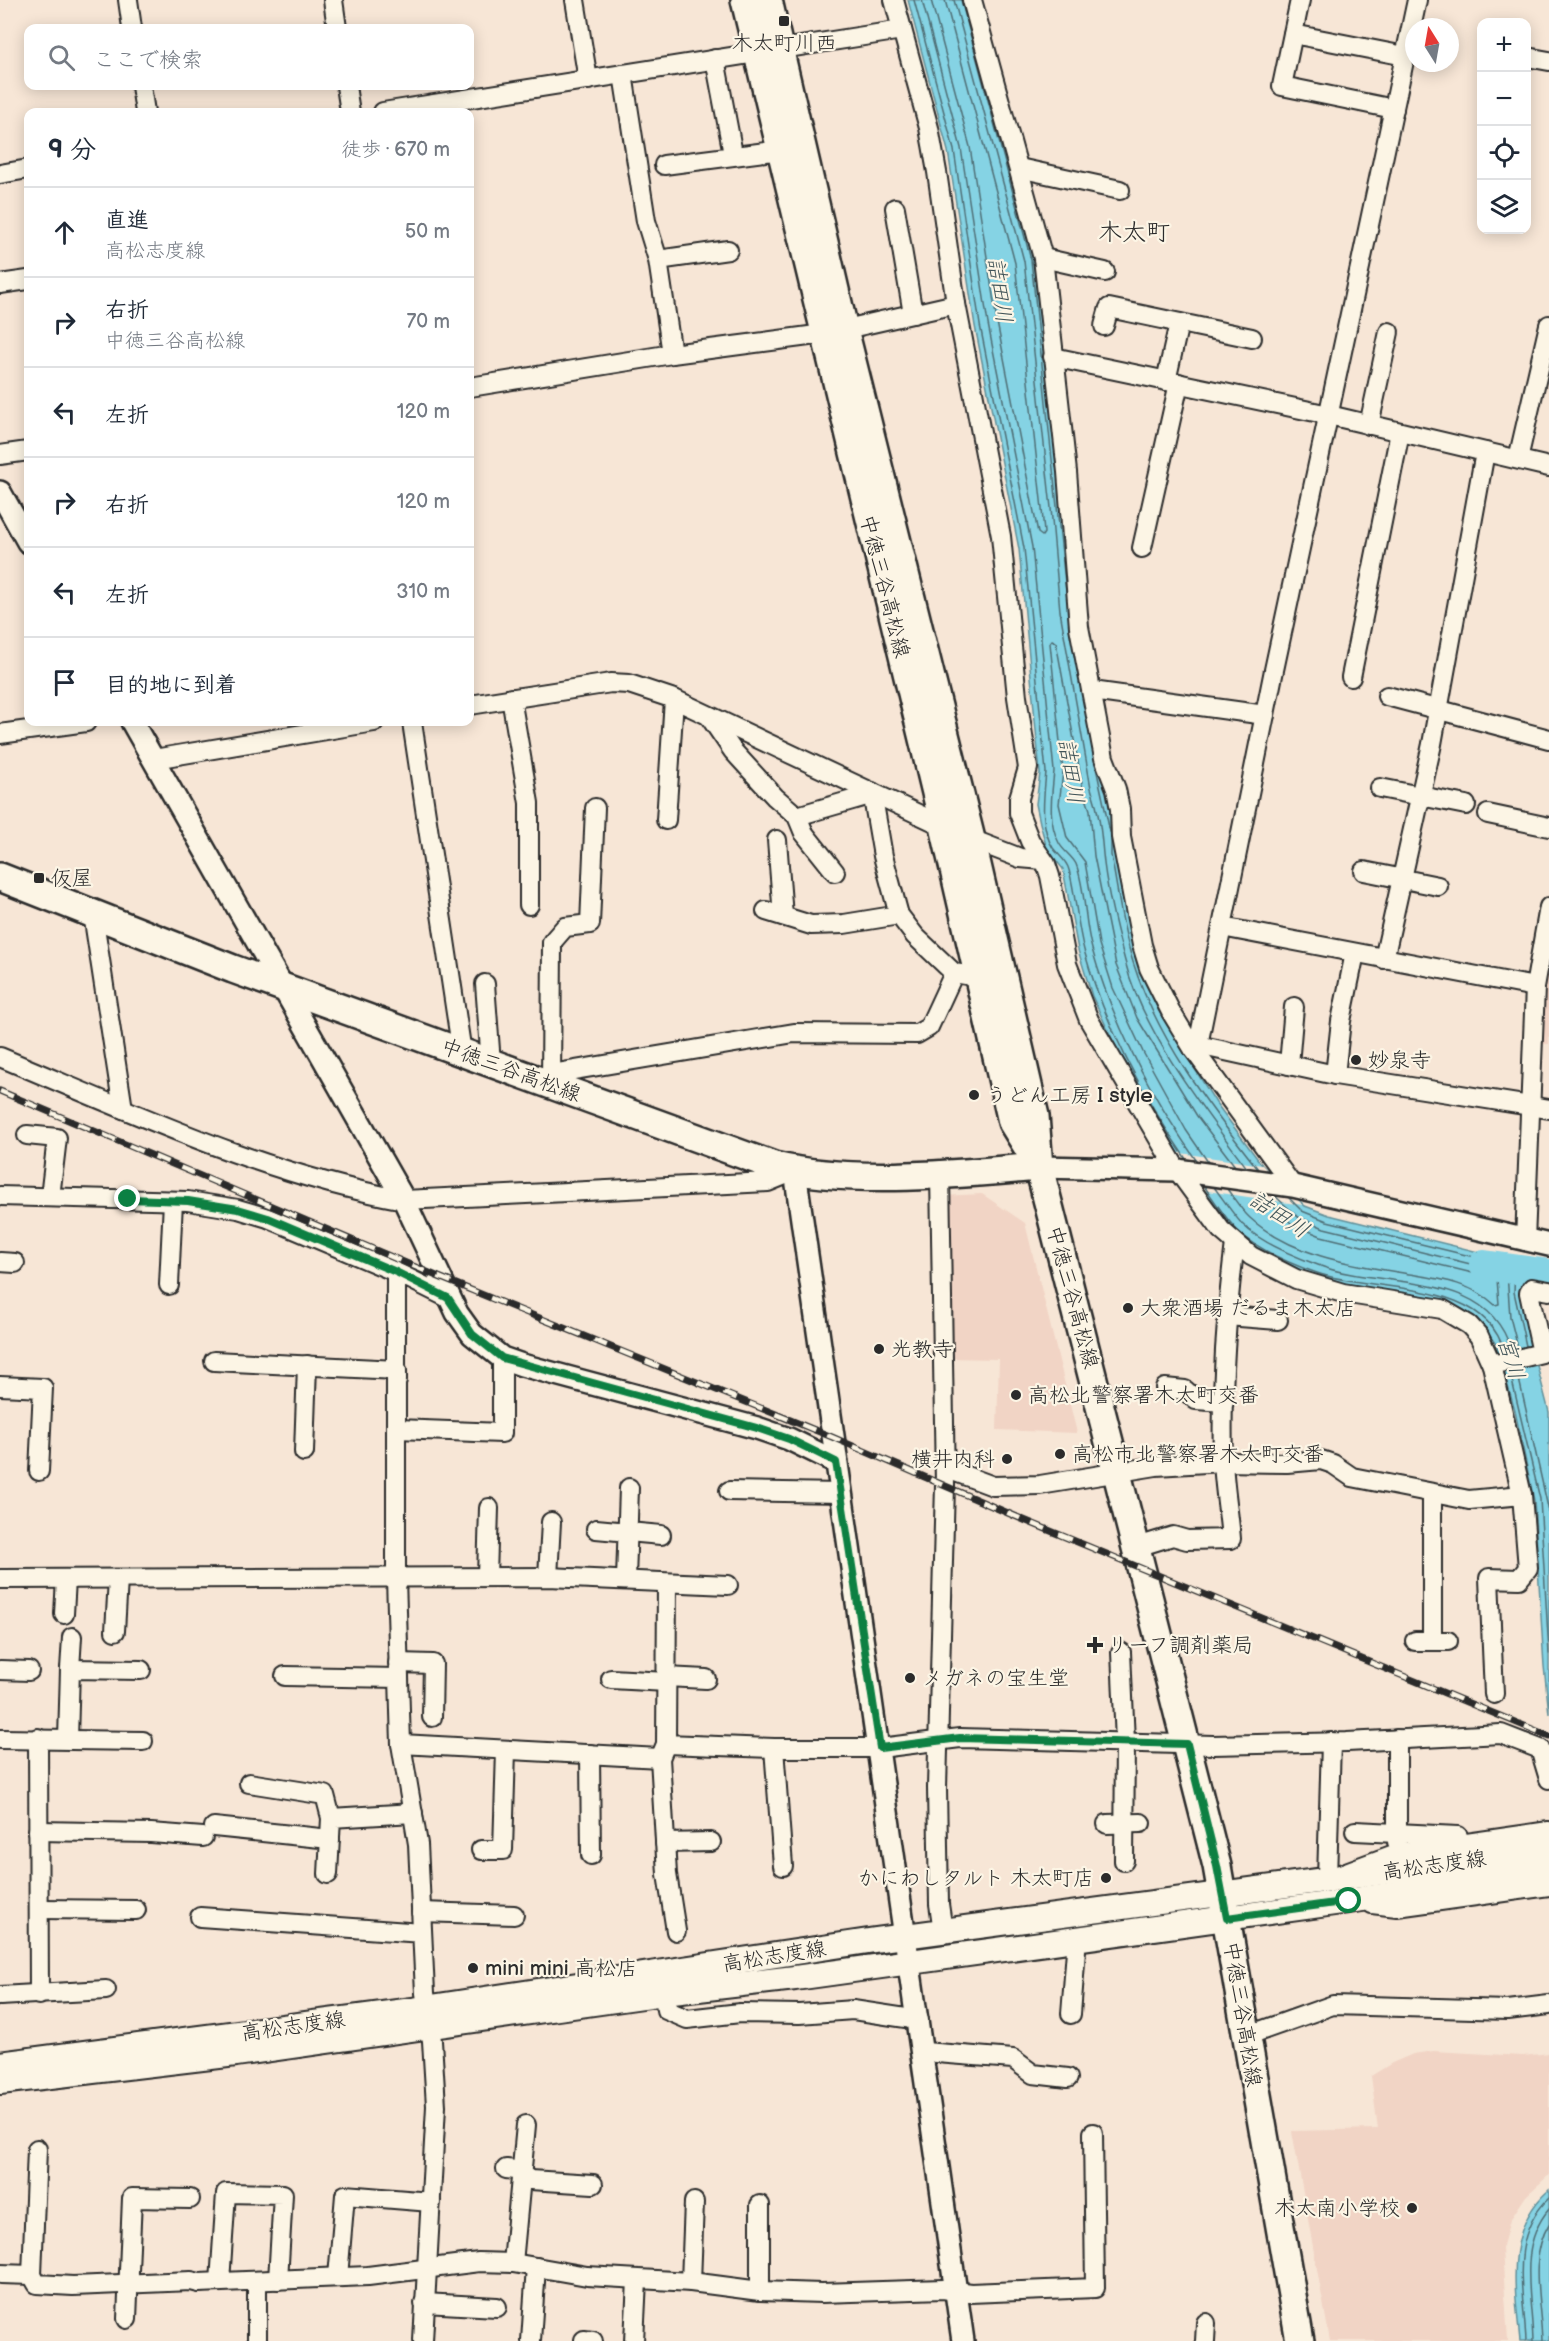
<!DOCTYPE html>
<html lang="ja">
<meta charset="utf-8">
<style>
:root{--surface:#fff;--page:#f6f6f7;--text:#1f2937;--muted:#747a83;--line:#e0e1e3}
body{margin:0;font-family:"Balsamiq Sans","Klee One",sans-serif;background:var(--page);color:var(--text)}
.controls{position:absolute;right:18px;top:18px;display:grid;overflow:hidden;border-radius:12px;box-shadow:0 3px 15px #0003}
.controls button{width:54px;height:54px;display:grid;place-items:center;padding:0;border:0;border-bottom:2px solid var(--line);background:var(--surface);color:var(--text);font:30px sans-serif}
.compass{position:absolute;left:1405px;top:18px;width:54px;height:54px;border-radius:50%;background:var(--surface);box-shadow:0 3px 15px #0003;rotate:349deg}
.stop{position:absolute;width:18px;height:18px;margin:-14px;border:4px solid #0b8043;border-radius:50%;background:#fff}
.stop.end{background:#0b8043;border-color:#fff;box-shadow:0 2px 6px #0008}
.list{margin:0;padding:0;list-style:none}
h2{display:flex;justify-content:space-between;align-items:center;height:78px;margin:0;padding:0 24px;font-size:26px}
h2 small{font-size:20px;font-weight:400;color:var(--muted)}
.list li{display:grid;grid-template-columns:39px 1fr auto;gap:18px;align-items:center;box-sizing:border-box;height:90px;padding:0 24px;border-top:2px solid var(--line)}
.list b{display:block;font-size:22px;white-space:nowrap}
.list p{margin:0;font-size:20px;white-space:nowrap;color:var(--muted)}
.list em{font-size:20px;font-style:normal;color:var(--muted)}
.icon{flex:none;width:33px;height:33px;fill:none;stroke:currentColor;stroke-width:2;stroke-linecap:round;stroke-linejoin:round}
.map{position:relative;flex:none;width:1549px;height:2341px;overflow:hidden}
.search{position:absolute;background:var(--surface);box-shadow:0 3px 15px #0003;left:24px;top:24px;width:450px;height:66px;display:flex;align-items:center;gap:15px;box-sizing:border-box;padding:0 21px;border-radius:12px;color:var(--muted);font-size:22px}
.panel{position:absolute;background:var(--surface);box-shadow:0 3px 15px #0003;left:24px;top:108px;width:450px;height:618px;border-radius:12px}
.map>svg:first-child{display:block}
.built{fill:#f1d4c5}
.water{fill:#85d3e4;stroke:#61909a;stroke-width:1.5}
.pier{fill:#f7e6d6}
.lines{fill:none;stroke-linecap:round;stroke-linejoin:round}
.shore{stroke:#4f6e75;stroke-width:1.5}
.river{stroke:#85d3e4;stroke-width:30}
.minor-casing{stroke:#2b2b2b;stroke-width:22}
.tertiary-casing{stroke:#2b2b2b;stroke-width:26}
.secondary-casing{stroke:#2b2b2b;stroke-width:28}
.primary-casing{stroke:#2b2b2b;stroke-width:32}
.minor{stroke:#fcf5e5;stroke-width:18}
.tertiary{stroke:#fcf5e5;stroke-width:21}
.secondary{stroke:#fcf5e5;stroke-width:24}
.primary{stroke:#fcf5e5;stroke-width:27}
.rail-casing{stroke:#2b2b2b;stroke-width:7}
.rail{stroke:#fcf5e5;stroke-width:4.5;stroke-dasharray:14;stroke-linecap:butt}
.route{stroke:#0b8043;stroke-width:8}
.poi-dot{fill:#2b2b2b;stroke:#fcf5e5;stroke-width:2}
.labels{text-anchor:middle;stroke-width:4.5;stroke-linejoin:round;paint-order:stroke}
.poi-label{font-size:21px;fill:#2b2b2b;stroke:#fcf5e5;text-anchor:start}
.street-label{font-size:21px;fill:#2b2b2b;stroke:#fcf5e5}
.water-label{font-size:22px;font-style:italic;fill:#425559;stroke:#fcf5e5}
.quarter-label{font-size:24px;fill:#2b2b2b;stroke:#fcf5e5}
</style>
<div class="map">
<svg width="1549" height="2341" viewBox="0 0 1549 2341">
<rect width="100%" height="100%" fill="#f7e6d6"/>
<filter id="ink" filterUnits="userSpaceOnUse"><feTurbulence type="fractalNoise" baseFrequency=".0167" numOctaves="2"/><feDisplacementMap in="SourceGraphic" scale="12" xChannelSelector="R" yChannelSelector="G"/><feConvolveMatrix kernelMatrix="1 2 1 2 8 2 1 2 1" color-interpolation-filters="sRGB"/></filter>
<g filter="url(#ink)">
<g class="built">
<polygon points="1549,947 1549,1044 1542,1044 1543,986"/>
<polygon points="982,1194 1025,1223 1077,1433 997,1430 999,1359 945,1358 943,1196"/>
<polygon points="1434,2051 1523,2056 1549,2053 1549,2175 1526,2196 1510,2220 1502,2249 1508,2341 1330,2341 1292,2131 1378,2129 1371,2076 1392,2063 1413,2054"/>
</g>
<g class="water">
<polygon points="908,0 967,0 1037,259 1073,610 1105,785 1112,803 1138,960 1158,1010 1216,1103 1262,1165 1305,1206 1329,1215 1523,1263 1520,1291 1524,1315 1549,1412 1549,1714 1544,1666 1534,1500 1515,1411 1496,1344 1476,1318 1462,1309 1437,1301 1315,1279 1256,1250 1233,1234 1167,1142 1123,1062 1092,996 1078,950 1063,869 1047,849 1040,823 1036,804 1040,773 1019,549 975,326 948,151"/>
<path d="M1549 2190V2341H1520C1515 2288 1504 2229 1549 2190Z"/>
</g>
<polygon class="pier" points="1174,1152 1262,1165 1303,1205 1200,1190"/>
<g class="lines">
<g class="shore">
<path d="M914 0 954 150 980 325 1024 548 1046 772C1044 796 1039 826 1053 848 1058 855 1067 861 1069 870 1076 896 1077 924 1084 950 1104 1023 1143 1097 1186 1159"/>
<path d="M922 0 961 148 988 324 1032 547 1054 771C1052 795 1047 820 1059 843 1063 851 1072 856 1076 864 1086 890 1084 922 1092 949 1113 1023 1152 1097 1196 1160"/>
<polyline points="931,0 970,147 997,322 1038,533 1042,536 1044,533 1042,509 1015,263 945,0"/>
<path d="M954 0 1024 261 1051 508 1060 611 1091 788C1099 811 1101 830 1103 854 1106 887 1116 928 1125 961 1142 1031 1204 1110 1247 1168"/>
<polyline points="961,0 1031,260 1066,592"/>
<polyline points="1095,763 1110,832"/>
<path d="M1111 840V855C1118 890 1122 928 1133 962 1156 1037 1210 1108 1258 1169"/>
<polyline points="1208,1162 1186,1130 1143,1052 1113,988 1099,944 1085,862 1067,838 1059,804 1063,772 1050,643 1052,640 1056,642 1083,789 1090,810 1094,856 1116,965 1137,1018 1197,1116 1235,1166"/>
<path d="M1204 1186C1214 1200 1225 1218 1237 1230 1257 1249 1291 1264 1317 1273 1375 1293 1484 1278 1504 1351"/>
<path d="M1214 1187C1223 1199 1232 1213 1242 1224 1261 1243 1293 1256 1318 1265 1380 1290 1488 1267 1511 1350"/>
<path d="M1227 1189C1234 1198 1241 1210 1250 1218 1293 1257 1355 1265 1409 1274 1440 1279 1472 1283 1495 1305L1499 1304 1497 1279 1321 1236 1292 1224 1260 1194"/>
<polyline points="1275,1196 1298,1217 1324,1228 1507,1273 1510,1317 1518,1348"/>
<polyline points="1288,1197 1302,1211 1327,1221 1515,1267 1514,1292 1526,1346"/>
<polyline points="1517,1370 1549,1512"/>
<polyline points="1510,1372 1540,1499 1549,1654"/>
<path d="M1526 2341C1524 2292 1508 2237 1549 2198"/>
<path d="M1533 2341C1532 2296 1517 2247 1549 2209"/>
<path d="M1542 2341C1541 2302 1528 2259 1549 2224"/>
</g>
<polyline class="river" points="1484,1265 1549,1274"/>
<g class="minor-casing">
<g id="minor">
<polyline points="128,0 132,28"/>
<polyline points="333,0 337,28"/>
<polyline points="575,0 588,80"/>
<polyline points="894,0 929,128 937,172 956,304 1001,536 1017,697 1028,768 1019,798 1019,813 1030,841 1046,864 1050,876 1067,964 1089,1020 1177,1170 1221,1230 1251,1256 1296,1279 1343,1293 1442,1309 1469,1325 1479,1336 1492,1365 1522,1495 1528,1568 1519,1579 1489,1578 1494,1694"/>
<polyline points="972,0 1043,258 1067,472 1079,627 1104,758 1116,789 1120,809 1121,837 1142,945 1149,968 1171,1012 1194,1050 1293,1186"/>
<polyline points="1300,0 1282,86 1394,109"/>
<polyline points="1293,34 1405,56"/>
<polyline points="1527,57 1549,61"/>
<polyline points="715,59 733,154"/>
<polyline points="623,74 646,221 658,260 672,354"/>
<polyline points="141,86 145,112"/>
<polyline points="346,86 350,112"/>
<polyline points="383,112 902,30"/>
<polyline points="664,165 781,150"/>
<polyline points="1019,168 1120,190"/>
<polyline points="0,174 28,169"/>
<polyline points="895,208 913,314"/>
<polyline points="1043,258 1105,272"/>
<polyline points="658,260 728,250"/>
<polyline points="0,284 28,280"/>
<polyline points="1104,326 1109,308 1252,338"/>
<polyline points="1053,357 1329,415 1549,467"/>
<polyline points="1166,381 1179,323"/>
<polyline points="470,387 672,354 824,334 956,304"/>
<polyline points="1369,425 1389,332"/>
<polyline points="0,455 28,451"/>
<polyline points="1518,459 1549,325"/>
<polyline points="1142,548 1179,383"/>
<polyline points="1351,677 1400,432"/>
<polyline points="1092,691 1265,715"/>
<polyline points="1387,696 1549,739"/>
<polyline points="511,698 529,803 529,905"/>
<polyline points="470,705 611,683 629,684 674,699 971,839 1020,858 1043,860"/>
<polyline points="709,716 733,751 775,797 797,816 804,833 835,872"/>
<polyline points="412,722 462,1053"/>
<polyline points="0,734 86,722"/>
<polyline points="154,759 374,722"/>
<polyline points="1380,788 1466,805"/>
<polyline points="872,792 883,856 899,915 915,936 954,973 966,975"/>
<polyline points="1488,814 1549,827"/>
<polyline points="797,816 873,794"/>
<polyline points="666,820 674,699"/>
<polyline points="777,840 783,916"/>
<polyline points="1364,871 1438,886"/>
<polyline points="766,911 811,925 844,924 899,915"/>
<polyline points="93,914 123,1109"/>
<polyline points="1222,927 1535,987"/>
<polyline points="1384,959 1432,744 1485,452"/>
<polyline points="485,984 491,1063"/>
<polyline points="1198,1045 1335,1075 1341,1021 1355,953"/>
<polyline points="1194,1050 1198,1045 1274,670 1417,0"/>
<path d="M0 1057C132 1112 262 1174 404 1200L768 1182 795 1171"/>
<polyline points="1289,1065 1294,1007"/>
<polyline points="551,1074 794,1033 917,1034 929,1027 954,973"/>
<polyline points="1335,1075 1549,1109"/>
<polyline points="551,1085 552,942 565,927 590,924 595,808"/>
<polyline points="27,1135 57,1138 50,1197"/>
<polyline points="940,1173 945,1485 937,1788 939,1904 943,1931"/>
<polyline points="0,1196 188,1201 238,1209 268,1218 396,1272 448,1298"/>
<polyline points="1525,1241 1535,987 1549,907"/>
<polyline points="0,1262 15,1263"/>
<polyline points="396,1272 396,1578 401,1744 418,1844 425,1993 432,2041 436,2106 423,2341"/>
<polyline points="169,1285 173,1201"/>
<polyline points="1227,1316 1278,1320"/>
<polyline points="214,1361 397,1370 397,1380"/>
<polyline points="1492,1365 1542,1353 1529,1293 1532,1288 1549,1291"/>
<polyline points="0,1386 43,1388 39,1471"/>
<polyline points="1165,1388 1185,1390 1196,1400 1224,1402"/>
<polyline points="397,1429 502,1433 502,1358"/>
<polyline points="304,1452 307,1365"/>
<polyline points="945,1468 993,1486 1040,1485 1156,1466 1223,1462 1287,1463 1321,1460 1333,1464 1352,1477 1469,1500 1522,1495"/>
<polyline points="729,1491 842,1493"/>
<polyline points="1432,1493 1432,1641"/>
<polyline points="596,1529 661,1535"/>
<path d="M1137 1547 1173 1536 1187 1540 1231 1539C1229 1513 1224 1487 1223 1460 1221 1388 1226 1315 1235 1243"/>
<polyline points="487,1577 489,1508"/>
<polyline points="548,1577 551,1522"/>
<polyline points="0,1579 548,1577 728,1585"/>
<polyline points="626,1580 629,1488"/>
<polyline points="667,1584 666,1744 774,1748 880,1748 960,1738 1213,1745 1347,1742 1501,1734 1540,1749 1549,1779"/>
<polyline points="64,1614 66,1579"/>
<polyline points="115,1631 118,1579"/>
<polyline points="1415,1641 1448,1641"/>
<polyline points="1121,1652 1125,1742 1124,1861"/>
<polyline points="398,1663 433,1664 432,1717"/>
<polyline points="70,1669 72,1637"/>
<polyline points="0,1670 29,1671"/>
<polyline points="285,1676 399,1678"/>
<polyline points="666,1677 706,1679"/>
<polyline points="611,1679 667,1682"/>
<polyline points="38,1738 39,1995"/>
<polyline points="0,1739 143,1741"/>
<polyline points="68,1739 70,1669 141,1670"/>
<polyline points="1331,1742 1327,1879 1397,1853 1549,1831"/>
<polyline points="401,1744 660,1758 666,1744"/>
<polyline points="774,1748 783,1866"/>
<polyline points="590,1754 591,1855"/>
<polyline points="660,1758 667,1874 676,1931"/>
<polyline points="249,1783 325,1795 331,1818"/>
<polyline points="1107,1824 1141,1823"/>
<polyline points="214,1827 330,1839"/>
<polyline points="38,1831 151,1833 203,1837"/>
<polyline points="1355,1831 1458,1836"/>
<polyline points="1397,1842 1397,1739"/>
<polyline points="665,1843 711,1842"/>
<polyline points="481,1850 503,1850 506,1750"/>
<polyline points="328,1874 331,1818 413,1813"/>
<polyline points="1372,1904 1397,1907 1549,1886"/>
<polyline points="39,1909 136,1910"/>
<polyline points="421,1912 514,1915"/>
<polyline points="200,1917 422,1933"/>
<polyline points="664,1993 666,2010 687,2019 740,2013 799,2014 853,2010 919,2020"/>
<polyline points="0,1996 106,1990"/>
<polyline points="1071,2014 1076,1950 1074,1939"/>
<polyline points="1246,2036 1333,2005 1508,2010 1549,2005"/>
<polyline points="924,2052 1013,2059 1033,2074 1068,2078"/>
<polyline points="506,2169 515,2170 530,2180 593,2184"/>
<polyline points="513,2263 526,2125"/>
<polyline points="0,2274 32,2275 37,2149"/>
<polyline points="32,2275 37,2284 73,2286 191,2281 199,2283 368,2276 479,2262 513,2263 587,2276 691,2282 760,2291 822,2293 943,2289 970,2293 1095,2288 1093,2133"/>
<polyline points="338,2277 345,2195 431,2202"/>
<polyline points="220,2282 226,2193 283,2194 278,2280"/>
<polyline points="691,2282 694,2202"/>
<polyline points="760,2291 760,2205"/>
<polyline points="424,2303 497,2307"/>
<polyline points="127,2319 132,2198 190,2199"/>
<polyline points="584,2340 593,2341"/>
<polyline points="257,2341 257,2281"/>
<polyline points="531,2341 536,2267"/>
<polyline points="634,2341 637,2280"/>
<polyline points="1205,2341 1206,2323"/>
</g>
</g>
<g class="tertiary-casing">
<g id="tertiary">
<polyline points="0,492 28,542"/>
<polyline points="132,722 404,1200 457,1313 472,1334 502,1358 522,1365 757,1428 789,1439 836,1462"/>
<polyline points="1039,1167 1177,1170 1293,1186 1549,1245"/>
<polyline points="795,1171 963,2341"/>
</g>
</g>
<g class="secondary-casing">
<g id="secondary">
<polyline points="0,2064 413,2010 875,1940 1549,1850"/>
<polyline points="0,2082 236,2054 664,1993 795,1978 1349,1901 1549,1871"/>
</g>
</g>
<g class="primary-casing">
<g id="primary">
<polyline points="745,0 944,826 1012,1122 1036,1161"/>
<polyline points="768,0 844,329 971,839 1035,1116 1039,1167 1217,1866 1300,2341"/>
<path d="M0 877 233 969 774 1166C854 1185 957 1174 1039 1167"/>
</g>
</g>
<use href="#minor" class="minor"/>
<use href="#tertiary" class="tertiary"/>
<use href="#secondary" class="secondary"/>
<use href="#primary" class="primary"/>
<g class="rail-casing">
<polyline id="rail" points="0,1091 439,1277 832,1437 1024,1520 1549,1736"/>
</g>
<use href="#rail" class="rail"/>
</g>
</g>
<g class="lines" filter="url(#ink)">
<polyline class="route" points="128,1199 188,1201 238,1209 268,1218 396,1272 448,1298 472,1334 502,1358 757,1428 789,1439 836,1462 880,1748 960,1738 1187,1744 1217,1866 1227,1918 1349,1901"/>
</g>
<g class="poi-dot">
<rect x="778" y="15" width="12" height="12" rx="3"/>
<rect x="33" y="872" width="12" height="12" rx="3"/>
<circle cx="1356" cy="1060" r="6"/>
<circle cx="974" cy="1095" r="6"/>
<circle cx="1128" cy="1308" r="6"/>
<circle cx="879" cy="1349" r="6"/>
<circle cx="1016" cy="1395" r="6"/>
<circle cx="1060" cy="1454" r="6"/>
<circle cx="1007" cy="1459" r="6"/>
<path d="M1092 1636h6v6h6v6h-6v6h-6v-6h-6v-6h6z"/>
<circle cx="910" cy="1678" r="6"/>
<circle cx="1106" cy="1878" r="6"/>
<circle cx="473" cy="1968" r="6"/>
<circle cx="1412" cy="2208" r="6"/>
</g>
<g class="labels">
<g class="poi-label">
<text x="784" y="50" text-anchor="middle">木太町川西</text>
<text x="51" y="885">仮屋</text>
<text x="1368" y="1067">妙泉寺</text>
<text x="986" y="1102">うどん工房 I style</text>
<text x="1140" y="1315">大衆酒場 だるま木太店</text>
<text x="891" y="1356">光教寺</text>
<text x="1028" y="1402">高松北警察署木太町交番</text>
<text x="1072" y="1461">高松市北警察署木太町交番</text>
<text x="995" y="1466" text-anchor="end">横井内科</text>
<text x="1107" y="1652">リーフ調剤薬局</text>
<text x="922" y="1685">メガネの宝生堂</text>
<text x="1094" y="1885" text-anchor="end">かにわしタルト 木太町店</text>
<text x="485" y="1975">mini mini 高松店</text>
<text x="1400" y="2215" text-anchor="end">木太南小学校</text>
</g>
<g class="street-label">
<text transform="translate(885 586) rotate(76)" y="7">中徳三谷高松線</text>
<text transform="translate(511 1070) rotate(20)" y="7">中徳三谷高松線</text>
<text transform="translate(1073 1297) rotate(75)" y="7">中徳三谷高松線</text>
<text transform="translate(1434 1865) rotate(-8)" y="7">高松志度線</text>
<text transform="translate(774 1956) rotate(-9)" y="7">高松志度線</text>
<text transform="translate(1243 2014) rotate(81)" y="7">中徳三谷高松線</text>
<text transform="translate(293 2026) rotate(-8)" y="7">高松志度線</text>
</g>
<g class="water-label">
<text transform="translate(1001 290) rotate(82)" y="8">詰田川</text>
<text transform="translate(1072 771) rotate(81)" y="8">詰田川</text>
<text transform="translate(1280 1214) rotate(33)" y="8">詰田川</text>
<text transform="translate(1512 1358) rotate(73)" y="8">宮川</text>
</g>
<g class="quarter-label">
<text x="1134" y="240">木太町</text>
</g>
</g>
</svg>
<div class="controls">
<button>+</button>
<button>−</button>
<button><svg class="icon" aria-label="locate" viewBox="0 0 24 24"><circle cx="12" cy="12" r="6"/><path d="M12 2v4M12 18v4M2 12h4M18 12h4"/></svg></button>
<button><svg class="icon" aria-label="layers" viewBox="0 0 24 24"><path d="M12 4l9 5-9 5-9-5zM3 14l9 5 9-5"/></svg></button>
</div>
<svg class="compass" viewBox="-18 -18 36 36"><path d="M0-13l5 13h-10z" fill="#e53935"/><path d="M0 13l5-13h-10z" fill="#747a83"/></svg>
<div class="stop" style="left:1349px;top:1901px"></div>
<div class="stop end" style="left:128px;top:1199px"></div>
<div class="search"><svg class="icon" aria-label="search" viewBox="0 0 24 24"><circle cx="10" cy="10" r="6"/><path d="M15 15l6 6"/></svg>ここで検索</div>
<section class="panel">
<h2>9 分<small>徒歩 · 670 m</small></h2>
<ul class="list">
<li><svg class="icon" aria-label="ahead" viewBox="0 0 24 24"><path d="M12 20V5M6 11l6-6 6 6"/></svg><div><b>直進</b><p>高松志度線</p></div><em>50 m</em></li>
<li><svg class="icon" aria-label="right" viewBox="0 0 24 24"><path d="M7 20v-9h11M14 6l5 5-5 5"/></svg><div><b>右折</b><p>中徳三谷高松線</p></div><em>70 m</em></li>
<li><svg class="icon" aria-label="left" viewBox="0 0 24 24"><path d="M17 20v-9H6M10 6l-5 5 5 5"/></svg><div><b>左折</b></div><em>120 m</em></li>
<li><svg class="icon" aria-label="right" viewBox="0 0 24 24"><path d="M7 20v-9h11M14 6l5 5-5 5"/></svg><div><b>右折</b></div><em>120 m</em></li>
<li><svg class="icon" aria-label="left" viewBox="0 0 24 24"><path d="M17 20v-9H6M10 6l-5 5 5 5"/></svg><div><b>左折</b></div><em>310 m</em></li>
<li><svg class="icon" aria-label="arrive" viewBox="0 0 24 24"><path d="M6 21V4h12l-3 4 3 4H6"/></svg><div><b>目的地に到着</b></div></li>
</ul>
</section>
</div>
